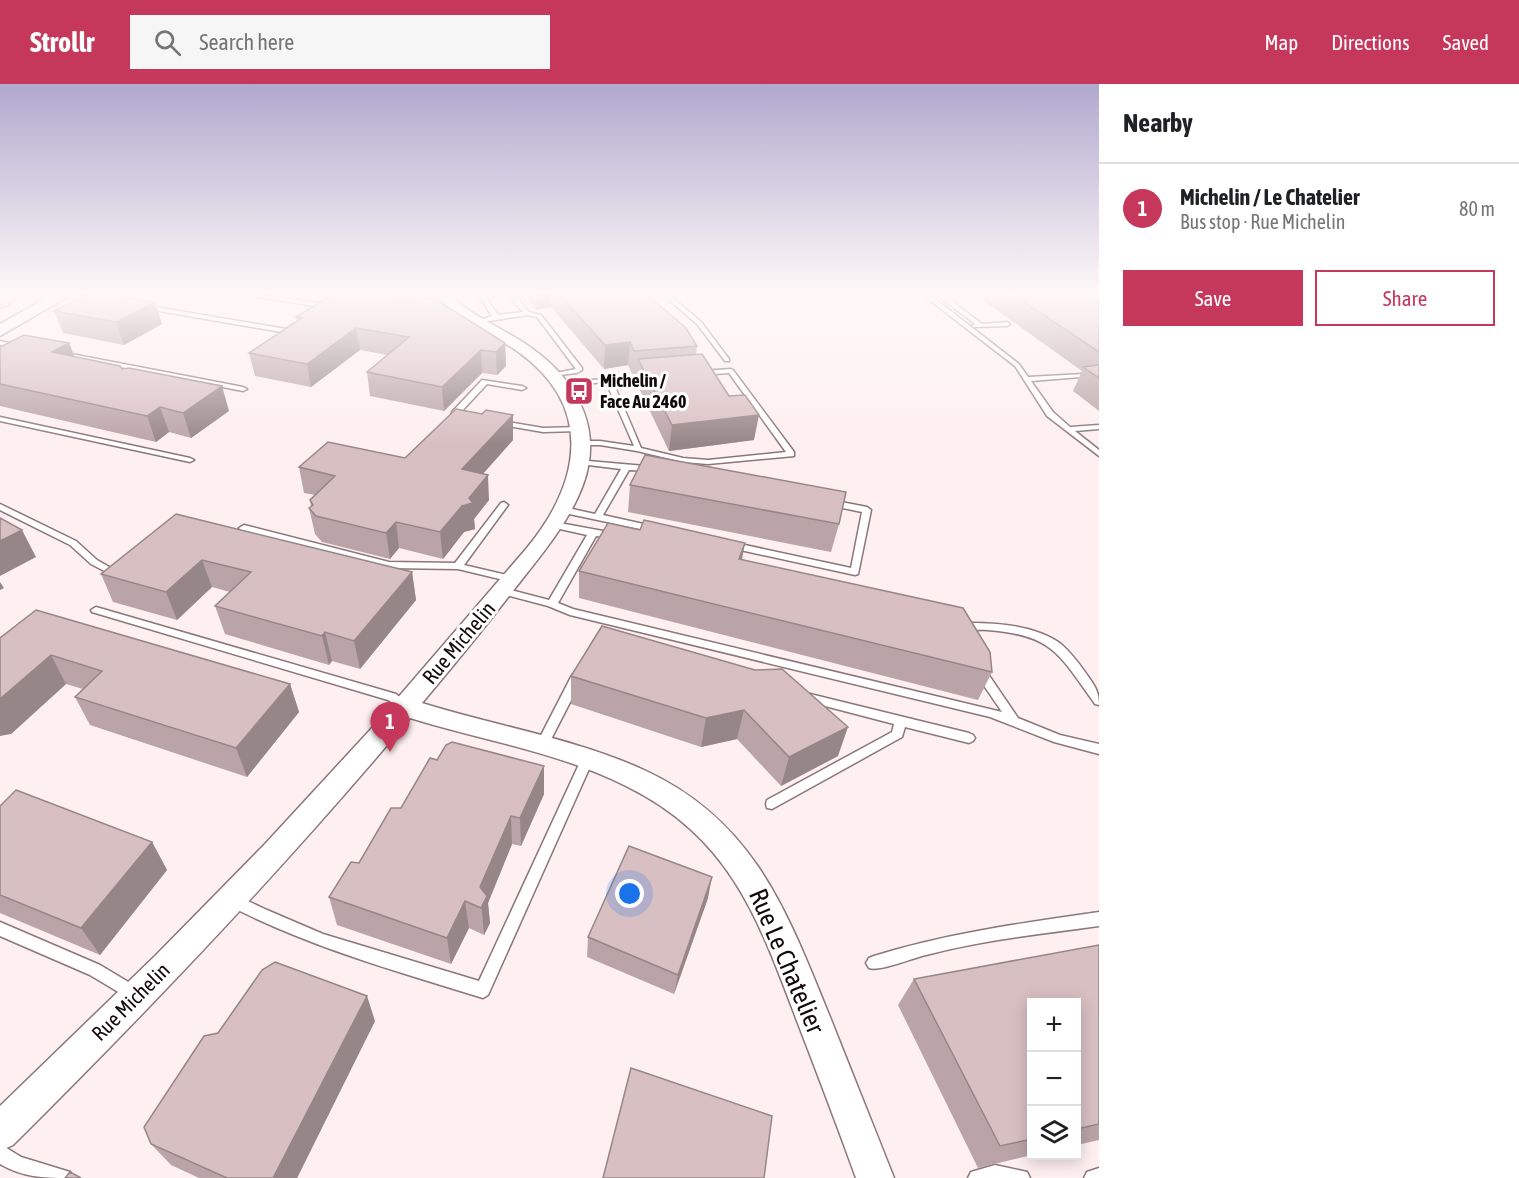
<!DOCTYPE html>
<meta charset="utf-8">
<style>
:root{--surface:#fff;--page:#f6f6f6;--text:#202124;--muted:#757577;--line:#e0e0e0;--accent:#c6375c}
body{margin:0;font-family:"Asap Condensed",sans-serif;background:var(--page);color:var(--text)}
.controls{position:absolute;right:18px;bottom:18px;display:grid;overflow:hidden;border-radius:0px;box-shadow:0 3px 15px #0003}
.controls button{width:54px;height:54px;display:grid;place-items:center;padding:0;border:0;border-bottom:2px solid var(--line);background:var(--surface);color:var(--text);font:30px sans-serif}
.you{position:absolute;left:630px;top:810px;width:21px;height:21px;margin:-15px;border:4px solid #fff;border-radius:50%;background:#1a73e8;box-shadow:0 0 0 9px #1a73e833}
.badge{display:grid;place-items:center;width:39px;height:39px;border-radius:50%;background:var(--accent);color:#fff;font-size:20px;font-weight:700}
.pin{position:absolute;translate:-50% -50px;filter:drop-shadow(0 2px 3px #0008)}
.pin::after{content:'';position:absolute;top:32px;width:21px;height:18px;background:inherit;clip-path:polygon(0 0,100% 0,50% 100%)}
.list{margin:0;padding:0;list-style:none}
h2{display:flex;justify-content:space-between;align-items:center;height:78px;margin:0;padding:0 24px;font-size:26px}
h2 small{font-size:20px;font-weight:400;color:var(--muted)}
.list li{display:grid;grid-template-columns:39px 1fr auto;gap:18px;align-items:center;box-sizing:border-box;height:90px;padding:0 24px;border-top:2px solid var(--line)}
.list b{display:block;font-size:22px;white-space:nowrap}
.list p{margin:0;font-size:20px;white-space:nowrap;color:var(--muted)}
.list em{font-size:20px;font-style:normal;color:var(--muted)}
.actions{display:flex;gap:12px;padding:18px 24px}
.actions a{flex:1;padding:14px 0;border:2px solid var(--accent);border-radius:0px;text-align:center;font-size:21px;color:var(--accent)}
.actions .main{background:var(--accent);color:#fff}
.icon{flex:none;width:33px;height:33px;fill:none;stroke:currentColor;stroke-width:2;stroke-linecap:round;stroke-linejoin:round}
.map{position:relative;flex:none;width:1099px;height:1094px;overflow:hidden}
header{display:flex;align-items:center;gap:36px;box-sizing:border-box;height:84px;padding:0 30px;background:var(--accent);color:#fff}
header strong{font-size:28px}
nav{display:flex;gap:33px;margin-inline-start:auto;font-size:21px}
.search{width:420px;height:54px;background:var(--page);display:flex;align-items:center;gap:15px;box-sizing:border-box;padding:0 21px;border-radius:0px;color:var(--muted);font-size:22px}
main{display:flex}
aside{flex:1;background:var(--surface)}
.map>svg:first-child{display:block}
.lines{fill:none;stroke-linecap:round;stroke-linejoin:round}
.service-casing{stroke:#8c7678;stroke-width:3}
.minor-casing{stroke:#8c7678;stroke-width:3}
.tertiary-casing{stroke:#8c7678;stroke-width:3}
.motorway-casing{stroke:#a78186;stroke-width:2}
.service{fill:#fff;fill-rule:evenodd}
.minor{fill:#fff;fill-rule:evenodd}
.tertiary{fill:#fff;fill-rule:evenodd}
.motorway{fill:#f8c1c8;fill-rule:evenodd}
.wall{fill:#baa4a7}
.shaded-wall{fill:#978688}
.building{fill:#d8bfc2;stroke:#978688;stroke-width:1.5}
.labels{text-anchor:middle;stroke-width:6;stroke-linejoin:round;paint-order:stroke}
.far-poi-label{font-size:18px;font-weight:bold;fill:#11090a;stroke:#fff;text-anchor:start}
.street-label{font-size:21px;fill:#11090a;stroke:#fff}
.near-street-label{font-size:26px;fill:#11090a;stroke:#fff}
</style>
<header>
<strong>Strollr</strong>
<div class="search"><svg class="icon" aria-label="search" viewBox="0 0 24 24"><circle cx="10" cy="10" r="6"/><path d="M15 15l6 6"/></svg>Search here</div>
<nav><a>Map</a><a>Directions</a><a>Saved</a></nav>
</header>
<main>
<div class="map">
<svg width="1099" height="1094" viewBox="0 0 1099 1094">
<rect width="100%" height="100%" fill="#feeff0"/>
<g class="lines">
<g class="service-casing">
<g id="service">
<polygon points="226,208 240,208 327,220 330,222 327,224"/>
<polygon points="411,208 430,208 384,217 381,215 397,209"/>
<polygon points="476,208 482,208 498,231 523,228 506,208 512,208 529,228 541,231 582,284 582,286 577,289 551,292 551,290 576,285 537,233 527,231 477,239 477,237 492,232"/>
<polygon points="660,208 666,208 701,238 729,275 729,277 725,277 697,240"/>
<polygon points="919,208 926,208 1019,280 1028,293 1083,290 1084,291 1081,293 1031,297 1053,328 1070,343 1099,341 1099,345 1075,347 1099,366 1099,372 1047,332 1015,282"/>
<polygon points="933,208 940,208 982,240 1007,238 1010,240 1007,242 973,243 972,242 975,240"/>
<polygon points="61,210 96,213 99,215 96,217 59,213 59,211"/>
<polygon points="144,221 286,245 293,240 298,241 287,249 142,224 141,223"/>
<polygon points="0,257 21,262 18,264 0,261"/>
<polygon points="61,268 243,303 247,305 243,307 59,271 58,270"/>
<polygon points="731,285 733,286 794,368 794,372 708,380 683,378 637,367 600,361 578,361 578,357 600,357 634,362 606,298 560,302 556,300 560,298 652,292 654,293 650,295 613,298 641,364 683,374 708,376 786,368 729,289 701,291 698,289 701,287"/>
<polygon points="482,296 522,302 526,304 522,306 487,300 461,328 466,329 466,333 452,332 452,328"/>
<polygon points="0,333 190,374 194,376 190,378 0,337"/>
<polygon points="496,336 543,344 579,343 583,345 579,347 543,348 496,340"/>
<polygon points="577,376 656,383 657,385 653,387 629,386 603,431 657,443 659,445 657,447 654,448 560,428 560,424 563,423 595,430 621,385 580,380 577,380"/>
<polygon points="831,416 867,423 871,426 858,490 855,491 731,464 726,461 731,458 851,484 862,428 828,421 827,419"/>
<polygon points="504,418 508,421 464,481 515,493 517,495 515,497 512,498 458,485 389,484 241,446 239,444 244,441 389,478 455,479 501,419"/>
<polygon points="0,420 76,457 97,476 118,488 113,491 110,490 91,480 70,461 0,426"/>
<polygon points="554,438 614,449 619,452 614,455 596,452 558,519 573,525 1002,628 974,587 976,584 984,584 1018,634 1060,651 1099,660 1099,670 1054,658 990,633 570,531 548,522 499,509 498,507 503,504 549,516 587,451 551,443 549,441 551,439"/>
<polygon points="96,523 396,610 411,623 409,626 405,627 388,616 92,528 91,526"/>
<path d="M971 539C1000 539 1037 542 1061 560 1070 568 1078 578 1085 588 1094 601 1099 606 1099 621L1095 620C1059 570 1053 551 987 546 977 545 962 549 956 543L957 541Z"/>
<polygon points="577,589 581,590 583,593 547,663 545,666 541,668 537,666 535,663 571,593 573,590"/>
<polygon points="806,609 969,649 973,651 975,654 973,657 969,659 905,643 902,653 772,725 767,724 766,720 767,716 892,648 894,640 802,616 800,613 802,610"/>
<path d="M587 671 591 673 593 676 488 911 483 914C396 887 309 863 228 821L226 816 228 811 233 810 267 826 323 850 479 897 581 676 583 673Z"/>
<path d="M1099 828V842C1041 850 983 856 926 871 913 874 879 888 869 884L866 879 869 874 874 872C948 849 1023 839 1099 828Z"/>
<polygon points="0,838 100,881 140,905 143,910 140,915 135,918 90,891 0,852"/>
<path d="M0 1060 21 1073 70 1088 73 1094C45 1094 24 1094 0 1080Z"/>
<polygon points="995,1081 1027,1088 1030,1094 968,1094 971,1088"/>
<polygon points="1099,1084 1099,1094 1084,1094 1087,1088"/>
</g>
</g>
<g class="minor-casing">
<path id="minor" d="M436 208H448C463 226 484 235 504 247 526 259 548 274 564 294 626 372 565 441 516 503 486 542 454 581 422 619 495 642 574 654 644 686 755 737 787 828 830 933 851 987 873 1040 894 1094H856C837 1041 817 989 797 937 758 834 731 754 626 702 559 668 481 656 410 634 285 783 151 924 13 1061L0 1067V1022L156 871 265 760 371 645 526 465C581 399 595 322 517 267 489 248 455 237 436 208Z"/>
</g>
<g class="tertiary-casing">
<polygon id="tertiary" points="57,208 76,208 0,252 0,240"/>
</g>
<g class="motorway-casing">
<polygon id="motorway" points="3,208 25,208 7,222 0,224 0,210"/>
</g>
<use href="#service" class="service"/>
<use href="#minor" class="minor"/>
<use href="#tertiary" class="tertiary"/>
<use href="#motorway" class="motorway"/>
</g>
<g class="wall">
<polygon points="523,208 644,208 697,262 696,270 754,356 669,367 636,298 637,290 632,290 628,281 604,285 551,223 536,226"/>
<polygon points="987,208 1099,208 1099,327 1073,307 1082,287 984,217"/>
<polygon points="348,209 418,217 505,259 506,282 497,291 482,289 444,327 370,312 367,288 387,271 360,266 311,303 255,292 249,269 297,238 296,233"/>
<polygon points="54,227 162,240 124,261 63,249"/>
<polygon points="69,259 75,273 122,285 229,327 191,354 169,348 156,358 0,322 0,263"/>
<polygon points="513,356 483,390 489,416 474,435 475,445 464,448 443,475 399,464 390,475 322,458 315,450 309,424 311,423 310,416 315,411 304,409 299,383 405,374"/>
<polygon points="630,401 839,440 831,468 628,428"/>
<polygon points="176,430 412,488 416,516 360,585 332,577 329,581 225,550 215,522 230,508 212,503 177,536 113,518 101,490"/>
<polygon points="742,476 992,588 978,616 579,514 579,487"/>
<polygon points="602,542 838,672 781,702 737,655 701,663 571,620 571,592"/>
<polygon points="0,554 290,600 299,628 247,693 90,641 75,613 83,605 66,600 11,650"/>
<polygon points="437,676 544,682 544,710 521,762 512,760 488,819 490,839 484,851 469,844 451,880 337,841 329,813 359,779"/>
<polygon points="0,722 152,758 167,786 100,871 0,829"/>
<polygon points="708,814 674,910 587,873 588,853"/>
<polygon points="1099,861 1099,1056 1077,1061 1077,918 1032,918 1032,1071 978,1084 898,921 914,895"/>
<polygon points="375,937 297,1094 199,1094 171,1081 151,1060 218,949"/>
</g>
<g class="shaded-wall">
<polygon points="536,208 551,208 551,223 536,226"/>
<polygon points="155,218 162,240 124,261 116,238"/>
<polygon points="356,244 360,266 311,303 307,280"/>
<polygon points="630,258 628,281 604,285 605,261"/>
<polygon points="69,259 78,283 52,268"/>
<polygon points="505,259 506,282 497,291 496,268"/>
<polygon points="481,266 482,289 444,327 442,303"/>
<polygon points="222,302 229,327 191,354 183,329"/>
<polygon points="160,323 169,348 156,358 147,332"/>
<polygon points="513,331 513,356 464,411 462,385"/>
<polygon points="759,331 754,356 669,367 672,341"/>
<polygon points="488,391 489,416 474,435 475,445 464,448 443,475 440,448"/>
<polygon points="396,438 399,464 390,475 386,449"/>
<polygon points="22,446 36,473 0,492 0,457"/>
<polygon points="745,459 740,486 739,475"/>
<polygon points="202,476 212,503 177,536 166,508"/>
<polygon points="412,488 416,516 360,585 354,557"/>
<polygon points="0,498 4,504 0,506"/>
<polygon points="325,548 332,577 329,581 322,552"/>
<polygon points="51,571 66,600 11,650 0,652 0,615"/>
<polygon points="290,600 299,628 247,693 236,664"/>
<polygon points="744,626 737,655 701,663 706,634"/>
<polygon points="848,643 838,672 781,702 789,673"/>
<polygon points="544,682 544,710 521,762 520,734"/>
<polygon points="511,732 512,760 488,819 490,839 484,851 480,803"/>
<polygon points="152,758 167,786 100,871 81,844"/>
<polygon points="712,793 708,814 674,910 678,891"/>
<polygon points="465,817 469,844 451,880 447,854"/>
<polygon points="367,912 375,937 297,1094 273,1094"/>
</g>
<g class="building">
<polygon points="94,208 98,208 155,218 116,238 54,227"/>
<polygon points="339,208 346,208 348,209 354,208 390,208 399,214 410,211 418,217 432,213 505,259 496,268 481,266 442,303 367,288 409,253 356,244 307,280 249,269 302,234 296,233 334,209"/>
<polygon points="557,208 644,208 686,244 697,262 634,267 630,258 605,261"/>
<polygon points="1009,208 1099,208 1099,268"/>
<polygon points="24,251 69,259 52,268 120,282 122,285 129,284 222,302 183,329 160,323 147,332 0,300 0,263"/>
<polygon points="702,270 729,312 745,311 759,331 672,341 638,275"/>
<polygon points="1099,281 1099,294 1083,283"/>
<polygon points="456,325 482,330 486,326 513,331 462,385 488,391 469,414 473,419 462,422 440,448 396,438 386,449 316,432 309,424 313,421 310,416 335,392 299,383 328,358 405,374"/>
<polygon points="645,371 846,408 839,440 630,401"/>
<polygon points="176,430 412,488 354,557 325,548 322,552 215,522 251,488 202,476 166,508 101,490"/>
<polygon points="0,434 22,446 0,457"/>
<polygon points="644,436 745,459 739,475 963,524 990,568 992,588 579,487 608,439 640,446"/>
<polygon points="36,526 290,600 236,664 75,613 102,587 51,571 0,615 0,554"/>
<polygon points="602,542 755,586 782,585 848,643 789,673 744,626 706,634 571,592"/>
<polygon points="452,658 544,682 520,734 511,732 480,803 487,812 481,824 465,817 447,854 329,813 351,778 359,779 391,724 401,724 430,674 437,676 446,661"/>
<polygon points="16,706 152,758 81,844 0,811 0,722"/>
<polygon points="629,762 712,793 678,891 588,853"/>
<polygon points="1099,861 1099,1040 1077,1045 1077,918 1032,918 1032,1055 1000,1062 914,895"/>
<polygon points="275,878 367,912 273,1094 227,1094 151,1060 144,1043 204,952 218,949 262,886"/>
<polygon points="631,984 772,1032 764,1094 603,1094"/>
<polygon points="70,1088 81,1094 65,1094"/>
</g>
<linearGradient id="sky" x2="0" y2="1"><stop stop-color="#b0a9ce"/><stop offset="0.58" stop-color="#fff8f8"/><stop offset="1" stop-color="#fff8f8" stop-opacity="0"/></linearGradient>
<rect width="1099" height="361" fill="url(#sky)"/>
<defs>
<g id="bus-square" transform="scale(1.5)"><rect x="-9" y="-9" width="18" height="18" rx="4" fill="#c6375c" stroke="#fff"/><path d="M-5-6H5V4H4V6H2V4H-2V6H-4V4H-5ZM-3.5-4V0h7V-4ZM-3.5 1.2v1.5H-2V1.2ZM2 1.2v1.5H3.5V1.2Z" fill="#fff"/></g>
</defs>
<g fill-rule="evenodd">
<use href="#bus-square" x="579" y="307"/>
</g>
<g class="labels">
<g class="far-poi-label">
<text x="600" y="303">Michelin /<tspan x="600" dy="21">Face Au 2460</tspan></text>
</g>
<g class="street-label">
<text transform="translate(459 559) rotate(-50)" y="7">Rue Michelin</text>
<text transform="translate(131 918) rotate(-45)" y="7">Rue Michelin</text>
</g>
<g class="near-street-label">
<text transform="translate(787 877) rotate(67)" y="9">Rue Le Chatelier</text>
</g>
</g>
</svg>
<div class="controls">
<button>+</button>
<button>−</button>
<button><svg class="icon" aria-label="layers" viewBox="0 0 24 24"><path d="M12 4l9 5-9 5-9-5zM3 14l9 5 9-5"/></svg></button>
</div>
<div class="you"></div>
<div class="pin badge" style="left:390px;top:668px">1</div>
</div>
<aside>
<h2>Nearby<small></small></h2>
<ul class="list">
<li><span class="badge">1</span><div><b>Michelin / Le Chatelier</b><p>Bus stop · Rue Michelin</p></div><em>80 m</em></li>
</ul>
<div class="actions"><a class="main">Save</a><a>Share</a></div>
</aside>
</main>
